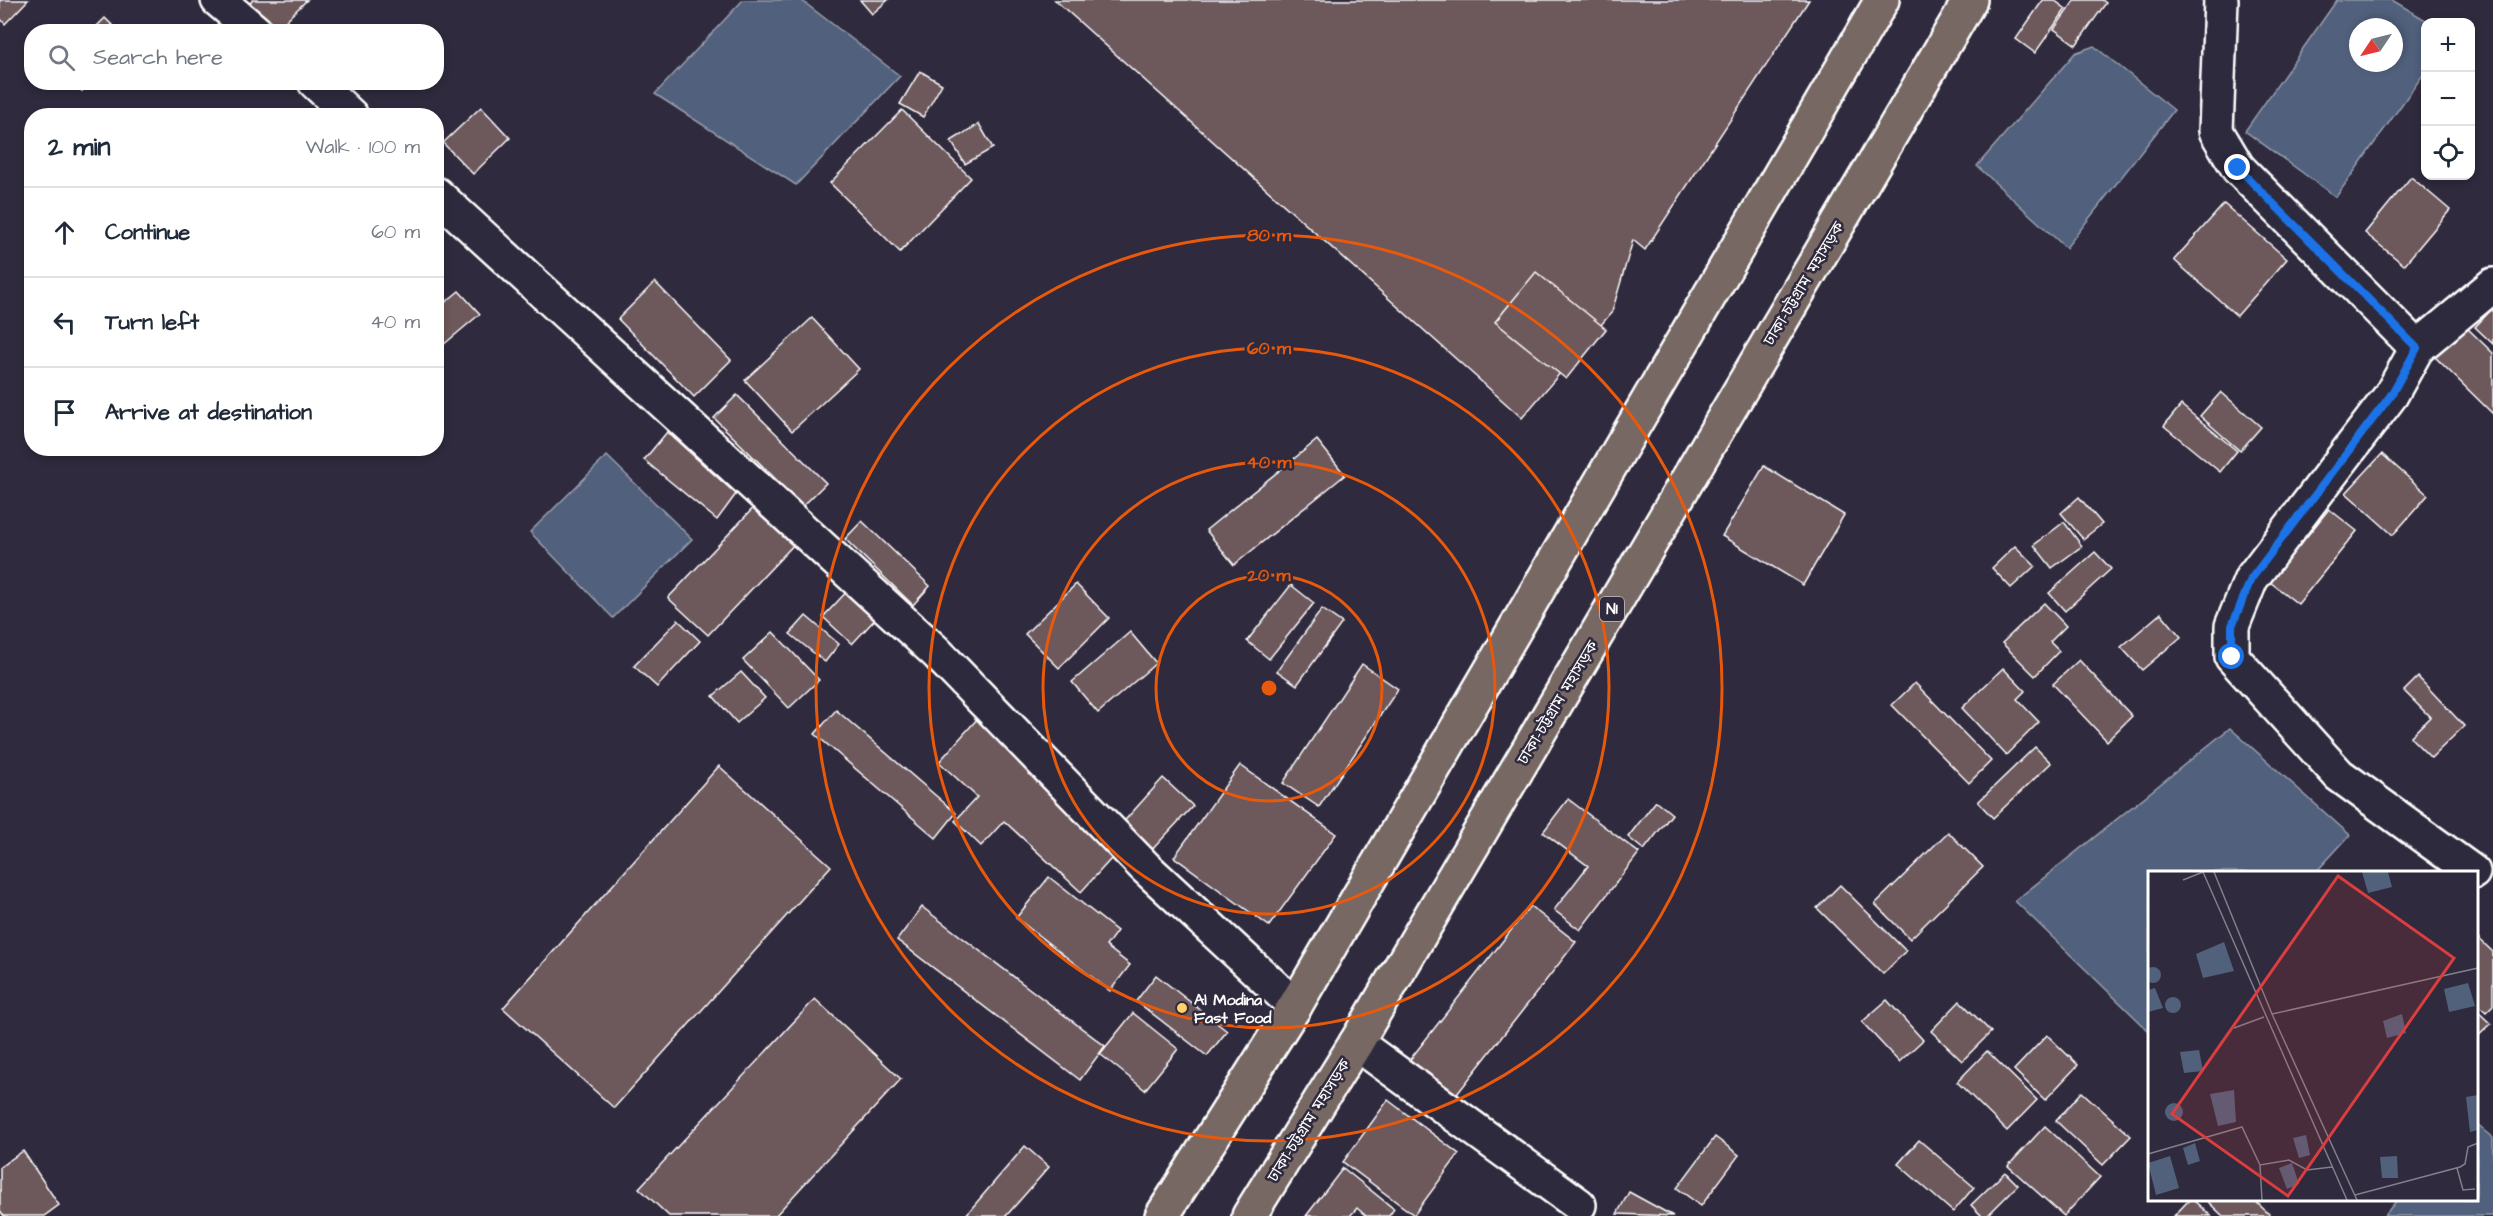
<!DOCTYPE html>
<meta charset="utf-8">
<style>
:root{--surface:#fff;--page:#f2f2f3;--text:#1f2937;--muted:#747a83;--line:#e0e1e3}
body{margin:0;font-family:"Architects Daughter","Noto Sans Bengali",sans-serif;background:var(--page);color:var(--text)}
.controls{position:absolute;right:18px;top:18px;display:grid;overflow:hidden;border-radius:12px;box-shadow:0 3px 9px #0003}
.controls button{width:54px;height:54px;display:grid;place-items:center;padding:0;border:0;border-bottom:2px solid var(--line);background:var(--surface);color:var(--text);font:30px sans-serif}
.compass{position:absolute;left:2349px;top:18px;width:54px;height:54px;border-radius:50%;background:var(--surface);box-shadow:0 3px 9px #0003;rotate:235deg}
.stop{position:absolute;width:18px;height:18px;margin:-14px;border:4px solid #1a73e8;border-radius:50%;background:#fff}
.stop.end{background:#1a73e8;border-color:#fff;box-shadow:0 2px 6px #0008}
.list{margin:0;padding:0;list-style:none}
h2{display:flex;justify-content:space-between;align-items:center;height:78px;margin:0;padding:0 24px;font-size:26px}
h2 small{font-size:20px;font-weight:400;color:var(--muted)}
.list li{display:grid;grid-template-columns:39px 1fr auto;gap:18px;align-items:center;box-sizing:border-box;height:90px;padding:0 24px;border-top:2px solid var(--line)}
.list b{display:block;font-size:22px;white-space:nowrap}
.list em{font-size:20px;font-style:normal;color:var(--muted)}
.icon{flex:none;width:33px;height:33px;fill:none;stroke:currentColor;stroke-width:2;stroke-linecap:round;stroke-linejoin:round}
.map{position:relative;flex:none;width:2493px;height:1216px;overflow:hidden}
.search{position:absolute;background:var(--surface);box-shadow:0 3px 9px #0003;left:24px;top:24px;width:420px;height:66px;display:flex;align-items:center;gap:15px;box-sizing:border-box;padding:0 21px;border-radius:24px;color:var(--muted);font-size:22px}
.panel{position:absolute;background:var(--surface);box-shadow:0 3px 9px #0003;left:24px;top:108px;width:420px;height:348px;border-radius:24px}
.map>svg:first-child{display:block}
.water{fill:#51607b;stroke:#97a0b0;stroke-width:1.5;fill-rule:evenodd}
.building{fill:#6d585b;stroke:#fff;stroke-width:1.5}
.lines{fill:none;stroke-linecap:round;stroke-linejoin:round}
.street-casing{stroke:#fff;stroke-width:38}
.highway-casing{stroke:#fff;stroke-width:38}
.street{stroke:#2f2a3d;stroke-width:33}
.highway{stroke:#776864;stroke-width:33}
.route{stroke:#1a73e8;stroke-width:8}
.ring{fill:none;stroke:#e8590c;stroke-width:3}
.poi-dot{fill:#ffd166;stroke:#2f2a3d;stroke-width:2}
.labels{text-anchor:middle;stroke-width:5;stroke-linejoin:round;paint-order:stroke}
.shield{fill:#2f2a3d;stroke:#c1bfc5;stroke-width:1.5}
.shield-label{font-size:15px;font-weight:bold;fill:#fff}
.street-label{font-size:16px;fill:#fff;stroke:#2f2a3d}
.poi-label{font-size:16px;font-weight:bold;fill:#fff;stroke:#2f2a3d;text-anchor:start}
.inset-road{fill:none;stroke:#827f8b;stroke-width:1.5}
.view{fill:#da3e3e;fill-opacity:0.15;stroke:#da3e3e;stroke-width:3}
.inset-edge{fill:none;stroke:#fff;stroke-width:3}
.centre{fill:#e8590c;stroke:#2f2a3d;stroke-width:3}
.ring-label{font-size:18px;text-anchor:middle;font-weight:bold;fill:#e8590c;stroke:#2f2a3d;stroke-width:5;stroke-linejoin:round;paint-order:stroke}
</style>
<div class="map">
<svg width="2493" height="1216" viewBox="0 0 2493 1216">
<rect width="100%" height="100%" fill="#2f2a3d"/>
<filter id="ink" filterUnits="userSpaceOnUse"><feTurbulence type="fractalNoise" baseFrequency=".0167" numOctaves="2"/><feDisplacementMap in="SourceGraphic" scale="12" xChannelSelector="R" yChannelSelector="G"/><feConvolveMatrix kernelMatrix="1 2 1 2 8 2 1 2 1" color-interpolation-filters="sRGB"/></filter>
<g filter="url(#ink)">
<g class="water">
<polygon points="743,0 801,0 900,76 796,185 655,94"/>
<path d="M2337 0H2392L2429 22H2426L2425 72 2336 197 2245 131ZM2358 27H2394V63H2358Z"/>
<polygon points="2094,46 2174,110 2066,248 1977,166 2075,53"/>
<polygon points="607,456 692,539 613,618 530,532"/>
<polygon points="2230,728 2350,835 2316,872 2150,872 2149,1031 2015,901"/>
<polygon points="2477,1125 2493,1138 2493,1216 2384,1216 2397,1200 2476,1200"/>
</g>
<g class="building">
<polygon points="0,0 28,0 5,24 0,18"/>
<polygon points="253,0 307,0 274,32 247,6"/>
<polygon points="860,0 888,0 872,14"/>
<polygon points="1055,0 1809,0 1645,250 1633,240 1612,312 1522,418"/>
<polygon points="2043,0 2054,0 2066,9 2035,53 2016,39"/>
<polygon points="2075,0 2102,0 2106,3 2076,45 2054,29"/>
<polygon points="105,18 119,32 91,32"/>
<polygon points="920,71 942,84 923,117 900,104"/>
<polygon points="74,82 90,82 82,91"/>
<polygon points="481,107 510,138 473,174 443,143"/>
<polygon points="902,110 971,178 900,252 830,183"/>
<polygon points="979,124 993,148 965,164 951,141"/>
<polygon points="2411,177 2450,210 2404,265 2365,233"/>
<polygon points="2224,204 2287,259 2237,316 2174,260"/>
<polygon points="1536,272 1606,329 1566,379 1495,322"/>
<polygon points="655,282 731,360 694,397 618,319"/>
<polygon points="459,291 480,314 436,351 436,310"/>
<polygon points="2493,308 2493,344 2475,327"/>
<polygon points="812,318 859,369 792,431 745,380"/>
<polygon points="2464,325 2493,353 2493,414 2434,356"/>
<polygon points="2221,392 2261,427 2240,451 2200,416"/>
<polygon points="737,395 826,483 803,506 714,418"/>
<polygon points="2181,405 2237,451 2220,472 2164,426"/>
<polygon points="667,432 736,494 717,520 644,460"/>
<polygon points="1317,440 1345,475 1234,565 1206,530"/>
<polygon points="2382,454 2428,495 2393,535 2346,493"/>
<polygon points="1764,466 1844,515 1803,585 1722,536"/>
<polygon points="2079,497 2102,524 2083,539 2061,513"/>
<polygon points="760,501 799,539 708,635 668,598"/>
<polygon points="2329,509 2357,531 2298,604 2270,582"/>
<polygon points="862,521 930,586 913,605 845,539"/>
<polygon points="2064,522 2082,546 2052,568 2034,545"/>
<polygon points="2015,546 2035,566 2011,588 1992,568"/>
<polygon points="2095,552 2111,569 2065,611 2049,593"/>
<polygon points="1076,584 1109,618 1059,668 1025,634"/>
<polygon points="1291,585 1314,603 1269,659 1247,641"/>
<polygon points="851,587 880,614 852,644 823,617"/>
<polygon points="2044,603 2066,626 2050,642 2059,651 2035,676 2002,643"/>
<polygon points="1322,609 1342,623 1297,685 1277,671"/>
<polygon points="2161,613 2181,637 2142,670 2121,647"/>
<polygon points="806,616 839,644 825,662 790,634"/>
<polygon points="678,620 700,641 657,687 634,666"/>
<polygon points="773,632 819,680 789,708 743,660"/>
<polygon points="1130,632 1156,663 1098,713 1072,682"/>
<polygon points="2079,660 2132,716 2107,741 2053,684"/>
<polygon points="1362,664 1398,689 1319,807 1283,783"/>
<polygon points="2003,668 2025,691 2017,699 2039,722 2006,755 1962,708"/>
<polygon points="741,672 765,698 737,723 713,696"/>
<polygon points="2418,677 2464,726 2431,758 2410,737 2430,717 2404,691"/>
<polygon points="1915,683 1991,761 1969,783 1892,705"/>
<polygon points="836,710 956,813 936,838 815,734"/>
<polygon points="978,718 1120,849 1081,892 1004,821 981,846 955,821 977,797 939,762"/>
<polygon points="2035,747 2051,763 1993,818 1978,802"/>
<polygon points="1240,765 1336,834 1269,926 1174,857"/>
<polygon points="719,766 831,866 614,1108 503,1008"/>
<polygon points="1163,778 1193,806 1148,854 1119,827"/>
<polygon points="1568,799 1639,853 1580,930 1554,910 1588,866 1543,832"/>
<polygon points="1656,801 1672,814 1644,850 1628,837"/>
<polygon points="1948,832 1983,867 1910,939 1875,904"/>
<polygon points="1049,877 1117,931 1106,946 1130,965 1110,991 1016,918"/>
<polygon points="1840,885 1906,951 1883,974 1817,908"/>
<polygon points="1530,906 1576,942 1454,1098 1408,1062"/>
<polygon points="922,907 1105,1046 1080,1080 897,940"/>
<polygon points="2476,936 2493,952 2493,1005 2486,1012 2476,1003"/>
<polygon points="1156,975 1227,1031 1207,1056 1136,1001"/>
<polygon points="815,999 901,1079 775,1216 669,1216 639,1188"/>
<polygon points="1887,1000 1923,1040 1899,1062 1862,1022"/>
<polygon points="1960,1001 1991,1032 1962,1061 1931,1031"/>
<polygon points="2476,1010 2491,1024 2476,1038"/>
<polygon points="1133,1013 1178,1049 1145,1090 1100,1054"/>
<polygon points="2047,1035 2078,1065 2045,1100 2014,1070"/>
<polygon points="1987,1051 2037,1100 2007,1131 1957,1082"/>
<polygon points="2082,1092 2131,1136 2103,1165 2056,1121"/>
<polygon points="1388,1100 1459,1154 1414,1215 1343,1162"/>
<polygon points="2045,1126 2100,1177 2064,1216 2008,1166"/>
<polygon points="1715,1137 1739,1155 1701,1206 1677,1188"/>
<polygon points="1919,1140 1974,1187 1953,1212 1898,1164"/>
<polygon points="1025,1146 1049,1167 1006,1216 965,1216"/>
<polygon points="23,1151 59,1205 44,1216 4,1216 0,1211 0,1167"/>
<polygon points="1343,1168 1394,1209 1389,1216 1366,1216 1357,1208 1350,1216 1306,1216"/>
<polygon points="2005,1172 2018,1185 1987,1216 1982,1216 1971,1205"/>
<polygon points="1629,1192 1673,1216 1617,1214"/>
<polygon points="2189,1200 2193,1200 2211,1216 2174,1216"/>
<polygon points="2206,1200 2254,1200 2271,1216 2223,1216"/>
</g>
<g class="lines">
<g class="street-casing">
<g id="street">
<polyline points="218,0 256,32"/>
<polyline points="2221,0 2216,131 2238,168 2417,348 2391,395 2251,579 2232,626 2232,657 2339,775 2473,872"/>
<polyline points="315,82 351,116"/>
<polyline points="436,194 936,652 1145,867 1295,1006"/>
<polyline points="2417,348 2493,285"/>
<polyline points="1356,1043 1579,1205"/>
</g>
</g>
<g class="highway-casing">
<g id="highway">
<polyline points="1162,1216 1295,1006 1882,0"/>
<polyline points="1249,1216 1356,1043 1970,0"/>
</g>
</g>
<use href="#street" class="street"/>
<use href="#highway" class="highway"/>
</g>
</g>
<g class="lines" filter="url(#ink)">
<polyline class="route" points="2232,657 2232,626 2251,579 2391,395 2417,348 2238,168"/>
</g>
<g class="ring">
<circle cx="1269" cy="688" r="113"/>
<circle cx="1269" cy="688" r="226"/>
<circle cx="1269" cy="688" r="340"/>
<circle cx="1269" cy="688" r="453"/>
</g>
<circle class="poi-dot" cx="1182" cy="1008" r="6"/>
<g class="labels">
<rect class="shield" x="1600" y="597" width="24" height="24" rx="4.5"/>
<g class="shield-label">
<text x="1612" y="614">N1</text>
</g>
<g class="street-label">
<text transform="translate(1803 283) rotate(-59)" y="6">ঢাকা-চট্টগ্রাম মহাসড়ক</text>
<text transform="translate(1557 702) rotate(-59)" y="6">ঢাকা-চট্টগ্রাম মহাসড়ক</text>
<text transform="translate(1308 1120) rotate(-58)" y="6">ঢাকা-চট্টগ্রাম মহাসড়ক</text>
</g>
<g class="poi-label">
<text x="1194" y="1005">Al Modina<tspan x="1194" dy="18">Fast Food</tspan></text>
</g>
</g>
<g transform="translate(2148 871)">
<rect width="330" height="330" fill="#2f2a3d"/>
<path d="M214 1H240L244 16 220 22ZM76 71 86 100 55 107 48 83ZM-3 104a8 8 0 1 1 16 0a8 8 0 1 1-16 0ZM320 112 327 135 301 141 296 118ZM7 117 15 137 0 141V119ZM17 134a8 8 0 1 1 16 0a8 8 0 1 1-16 0ZM254 143 258 162 239 167 235 150ZM51 179 55 200 36 202 32 181ZM86 219 88 251 70 255 62 223ZM330 224V259L322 261 318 226ZM17 241a9 9 0 1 1 18 0a9 9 0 1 1-18 0ZM158 264 162 284 151 287 145 267ZM47 272 52 290 40 294 35 277ZM22 285 31 317 8 324 0 292ZM249 285 250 307H234L232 286ZM144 292 151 313 139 318 131 297Z" fill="#51607b"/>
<path class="inset-road" d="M55 1 199 329M66 1 124 143 209 329M35 9 55 1M124 143 330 97M86 157 116 146M0 283 94 256 112 294 141 289 159 299 184 296M112 294 114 329M309 297 315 319 327 318M207 324 312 296 317 293 320 276 330 272"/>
<path class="view" d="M190 5 306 87 140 325 24 243Z"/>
<rect width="330" height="330" class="inset-edge"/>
</g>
<circle cx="1269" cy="688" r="9" class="centre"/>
<g class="ring-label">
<text x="1269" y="241">80 m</text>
<text x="1269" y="354">60 m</text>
<text x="1269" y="468">40 m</text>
<text x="1269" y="581">20 m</text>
</g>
</svg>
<div class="controls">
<button>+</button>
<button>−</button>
<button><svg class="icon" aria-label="locate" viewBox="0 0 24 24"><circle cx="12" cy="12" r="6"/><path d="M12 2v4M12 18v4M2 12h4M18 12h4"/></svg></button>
</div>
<svg class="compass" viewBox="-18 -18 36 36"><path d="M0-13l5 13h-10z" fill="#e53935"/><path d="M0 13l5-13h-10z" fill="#747a83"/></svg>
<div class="stop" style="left:2232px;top:657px"></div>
<div class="stop end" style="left:2238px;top:168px"></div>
<div class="search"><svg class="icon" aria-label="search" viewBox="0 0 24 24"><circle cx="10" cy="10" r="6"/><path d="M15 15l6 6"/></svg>Search here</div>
<section class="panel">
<h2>2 min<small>Walk · 100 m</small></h2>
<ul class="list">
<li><svg class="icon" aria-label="ahead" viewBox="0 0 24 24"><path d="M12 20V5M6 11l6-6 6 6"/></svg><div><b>Continue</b></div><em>60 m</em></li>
<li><svg class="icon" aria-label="left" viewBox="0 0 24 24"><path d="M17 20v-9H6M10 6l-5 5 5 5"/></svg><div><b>Turn left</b></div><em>40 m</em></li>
<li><svg class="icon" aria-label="arrive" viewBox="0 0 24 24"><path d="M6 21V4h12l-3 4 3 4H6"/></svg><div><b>Arrive at destination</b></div></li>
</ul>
</section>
</div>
